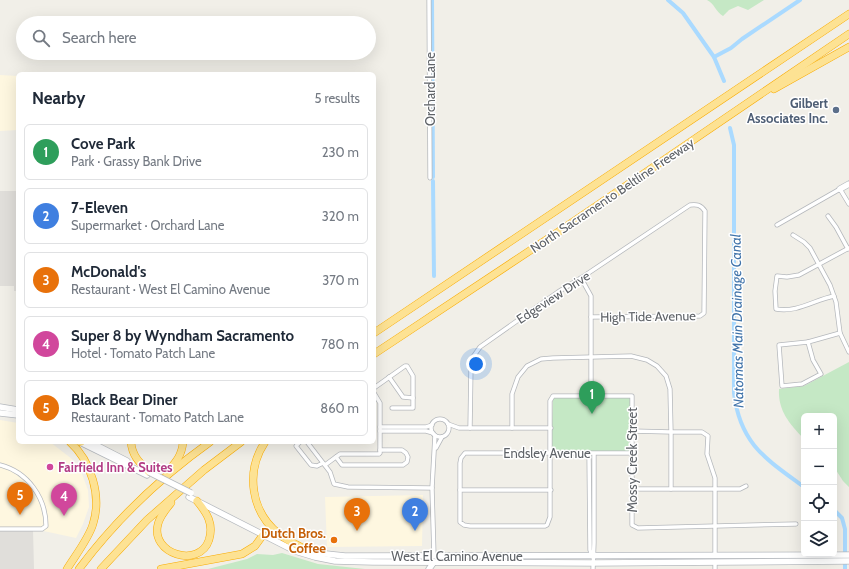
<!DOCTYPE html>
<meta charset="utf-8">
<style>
:root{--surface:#fff;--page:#f6f6f7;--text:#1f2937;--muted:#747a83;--line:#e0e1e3;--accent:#ea4335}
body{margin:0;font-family:Cabin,sans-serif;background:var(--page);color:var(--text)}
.controls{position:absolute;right:12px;bottom:12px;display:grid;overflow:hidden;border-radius:6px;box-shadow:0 4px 16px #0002}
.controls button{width:36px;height:36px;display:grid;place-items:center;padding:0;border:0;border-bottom:1px solid var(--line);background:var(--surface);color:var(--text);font:20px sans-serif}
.you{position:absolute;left:476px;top:364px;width:14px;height:14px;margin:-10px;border:3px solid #fff;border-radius:50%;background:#1a73e8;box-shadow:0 0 0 6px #1a73e833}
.badge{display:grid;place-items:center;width:26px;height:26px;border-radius:50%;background:var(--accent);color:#fff;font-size:13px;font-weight:700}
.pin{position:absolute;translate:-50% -33px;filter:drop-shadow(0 1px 2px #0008)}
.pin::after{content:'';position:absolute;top:21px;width:14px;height:12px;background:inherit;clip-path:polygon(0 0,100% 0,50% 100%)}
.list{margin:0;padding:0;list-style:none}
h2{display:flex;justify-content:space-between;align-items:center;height:52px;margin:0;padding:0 16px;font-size:17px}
h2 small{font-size:13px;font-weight:400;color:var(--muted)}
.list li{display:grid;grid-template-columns:26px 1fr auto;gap:12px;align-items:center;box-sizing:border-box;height:56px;margin:0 8px 8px;padding:0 8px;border:1px solid var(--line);border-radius:6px}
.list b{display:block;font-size:15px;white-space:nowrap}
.list p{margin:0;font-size:13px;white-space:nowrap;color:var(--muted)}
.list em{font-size:13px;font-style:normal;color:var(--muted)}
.icon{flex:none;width:22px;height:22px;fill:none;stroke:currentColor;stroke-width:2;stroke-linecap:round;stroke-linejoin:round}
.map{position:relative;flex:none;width:849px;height:569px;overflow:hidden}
.search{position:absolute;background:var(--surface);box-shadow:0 4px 16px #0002;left:16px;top:16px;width:360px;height:44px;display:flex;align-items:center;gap:10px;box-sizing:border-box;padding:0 14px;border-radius:22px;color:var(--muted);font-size:15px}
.panel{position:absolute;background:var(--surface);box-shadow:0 4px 16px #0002;left:16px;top:72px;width:360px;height:372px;border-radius:6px}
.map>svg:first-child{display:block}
.commercial{fill:#fef7e0}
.industrial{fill:#e0deda}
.green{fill:#c5e8c5}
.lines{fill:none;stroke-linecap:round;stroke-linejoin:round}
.canal{stroke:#aadaff;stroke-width:4}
.street-casing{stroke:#b5b8bc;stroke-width:5}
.secondary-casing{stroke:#b6babf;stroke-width:7}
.highway-casing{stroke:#f9ab00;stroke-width:8}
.street{stroke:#fff;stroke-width:3.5}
.secondary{stroke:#fff;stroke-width:5.5}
.highway{stroke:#fde293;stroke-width:7}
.secondary-bridge-casing{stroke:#b6babf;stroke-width:7;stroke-linecap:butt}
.secondary-bridge{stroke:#fff;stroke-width:5.5}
.service-dot{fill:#5c6f8a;stroke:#fff;stroke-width:1.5}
.hotel-dot{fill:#d1479c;stroke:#fff;stroke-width:1.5}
.food-dot{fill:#e8710a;stroke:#fff;stroke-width:1.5}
.labels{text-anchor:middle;stroke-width:3;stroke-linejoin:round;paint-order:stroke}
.street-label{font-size:13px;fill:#5f6368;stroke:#fff}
.service-label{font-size:13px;font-weight:bold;fill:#4e5e75;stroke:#fff;text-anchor:end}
.hotel-label{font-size:13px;font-weight:bold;fill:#b23c85;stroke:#fff;text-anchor:start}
.food-label{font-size:13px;font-weight:bold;fill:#c56008;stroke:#fff;text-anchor:end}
.water-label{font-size:14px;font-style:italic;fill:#4174aa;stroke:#fff}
</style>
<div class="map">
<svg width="849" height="569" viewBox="0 0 849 569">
<rect width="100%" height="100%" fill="#f1efe8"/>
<g class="commercial">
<polygon points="0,75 18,76 18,130 0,131"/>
<polygon points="0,420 18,423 18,442 50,442 72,459 82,474 88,490 89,507 83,524 76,538 39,530 0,531"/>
<polygon points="423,495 422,546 327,547 325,497"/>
</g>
<g class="industrial">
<polygon points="0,191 18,191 18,291 14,291 14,286 0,286"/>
<polygon points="33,530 34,569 0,569 0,531"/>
</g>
<g class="green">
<path d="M707 0H764L748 10 738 6 729 10 723 16C716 12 714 3 707 0Z"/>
<path d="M849 362V487L843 481 834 467V416H804V439C789 423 778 411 779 389L804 386Z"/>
<polygon points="553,396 632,396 632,453 551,453"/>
<polygon points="282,553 318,564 365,569 208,569 247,559 257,554 273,555"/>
</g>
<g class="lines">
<g class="canal">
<polyline points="432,0 433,177"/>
<polyline points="668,0 683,13 714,57 724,81"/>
<polyline points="714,57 731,48 742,39 800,0"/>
<path d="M730 128 734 145V393C740 444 766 459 804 487"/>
<polyline points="433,181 434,276"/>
<polyline points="834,510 842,518 845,529 845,569"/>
</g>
<g class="street-casing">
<g id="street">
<polyline points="429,0 430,178"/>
<polyline points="828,216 836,227 848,249"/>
<polyline points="777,225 840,189 849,204"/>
<polyline points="793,235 804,242 810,248 830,285 836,302 840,333 849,352"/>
<polyline points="581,278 591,296 591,395"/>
<path d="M834 296C814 300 797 313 776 309L775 291 777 276 787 277 799 275 849 248"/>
<polygon points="808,342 813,360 821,374 802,384 782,386 779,345"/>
<polyline points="808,342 840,333"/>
<polyline points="389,377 403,397 413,398"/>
<polyline points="374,388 405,366 407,366 413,376 413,408 392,408"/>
<circle cx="440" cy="428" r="9"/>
<polyline points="448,424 459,428 551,428"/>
<polyline points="380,427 426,427 432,425"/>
<path d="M470 428 471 366 473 357 480 347 558 292 581 278 690 205C697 204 701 205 705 211L704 313 700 316 591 317"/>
<polyline points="512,428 512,394 518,377 527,366 541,359 553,358 631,356 647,360 657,366 666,376 670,389 671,432 702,432 708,436 707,454 715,478 715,556"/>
<polyline points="380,431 426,431 433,433"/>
<polyline points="632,431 671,432 671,489"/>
<polyline points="300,442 296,446 311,465 317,466 323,463"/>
<polyline points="307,442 330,472 334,484 348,487 432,488"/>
<polyline points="436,448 442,437"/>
<path d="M632 453C577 453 521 453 465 453L461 458 460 463V522L464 525 470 526H545L547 525 550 517V401L553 396H632V525L638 528 796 524"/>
<polyline points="589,454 590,550 592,556"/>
<polyline points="336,457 342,465 403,465 407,462 408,457 406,453 402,450 380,450"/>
<path d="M0 465C28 472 46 498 46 526L42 529H0"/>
<polyline points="325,465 340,454 379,454 380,453 380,403 374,393"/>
<polyline points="632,489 740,489 746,486"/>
<polyline points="460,490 551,490"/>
<polyline points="434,556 432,488 435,435"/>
<polyline points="715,562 715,569"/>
<polyline points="593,569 594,543 594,454"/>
</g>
</g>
<g class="secondary-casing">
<g id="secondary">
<polyline points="840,189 849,184"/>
<polyline points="0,407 18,410"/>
<polyline points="0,413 18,415"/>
<polyline points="80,442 147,475"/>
<polyline points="90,442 127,461"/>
<polyline points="189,497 295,551 315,557 335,561 373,562 593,563 849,561"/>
<polyline points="304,549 317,553 345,556 849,555"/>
<polyline points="429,569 434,562"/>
</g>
</g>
<g class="highway-casing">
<g id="highway">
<polyline points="774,89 849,47"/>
<polyline points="374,333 849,14"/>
<polyline points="374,354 558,232 849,34"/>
<polyline points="80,442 81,442"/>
<path d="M131 442C132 456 140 463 149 472"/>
<path d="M265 442C245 472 251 512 279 534 287 541 298 545 307 550"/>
<path d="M168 471C176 462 182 455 183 442"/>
<path d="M171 503C166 509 160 516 158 524 150 554 199 569 209 540 214 524 207 513 197 501"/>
<path d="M67 569C75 556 89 538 93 524 102 496 91 461 70 442"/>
<path d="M79 569C115 521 161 477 210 442"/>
<polyline points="101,569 147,520 204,470 241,442"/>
<polyline points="161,569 242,554 255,546 263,535"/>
</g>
</g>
<use href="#street" class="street"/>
<use href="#secondary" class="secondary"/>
<use href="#highway" class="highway"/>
<g class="secondary-bridge-casing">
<polyline id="secondary-bridge" points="149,472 191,493"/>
</g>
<use href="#secondary-bridge" class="secondary-bridge"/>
</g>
<circle class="service-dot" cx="836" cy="110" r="4"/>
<circle class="hotel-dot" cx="50" cy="467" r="4"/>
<circle class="food-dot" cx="334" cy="540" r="4"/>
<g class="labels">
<g class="street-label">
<text transform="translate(430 89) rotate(-90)" y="5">Orchard Lane</text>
<text transform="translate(612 195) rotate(-34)" y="5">North Sacramento Beltline Freeway</text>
<text transform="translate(553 297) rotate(-33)" y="5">Edgeview Drive</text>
<text transform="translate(648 316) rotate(-1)" y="5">High Tide Avenue</text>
<text x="547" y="458">Endsley Avenue</text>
<text transform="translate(632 460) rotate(-90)" y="5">Mossy Creek Street</text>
<text x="457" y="561">West El Camino Avenue</text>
</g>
<g class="service-label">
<text x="828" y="108">Gilbert<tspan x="828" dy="15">Associates Inc.</tspan></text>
</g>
<g class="hotel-label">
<text x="58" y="472">Fairfield Inn &amp; Suites</text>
</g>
<g class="food-label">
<text x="326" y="538">Dutch Bros.<tspan x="326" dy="15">Coffee</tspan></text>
</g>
<g class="water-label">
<text transform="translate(737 321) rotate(-91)" y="5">Natomas Main Drainage Canal</text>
</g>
</g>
</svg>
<div class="controls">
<button>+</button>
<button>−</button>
<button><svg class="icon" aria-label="locate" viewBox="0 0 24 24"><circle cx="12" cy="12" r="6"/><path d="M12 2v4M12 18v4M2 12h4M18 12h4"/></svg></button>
<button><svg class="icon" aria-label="layers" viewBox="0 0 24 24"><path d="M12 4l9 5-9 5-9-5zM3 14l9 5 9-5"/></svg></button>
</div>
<div class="you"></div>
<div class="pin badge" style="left:592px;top:414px;background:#2e9e5b">1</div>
<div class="pin badge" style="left:415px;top:531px;background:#3f7fe0">2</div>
<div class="pin badge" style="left:357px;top:531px;background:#e8710a">3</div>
<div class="pin badge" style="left:64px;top:516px;background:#d1479c">4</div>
<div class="pin badge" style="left:20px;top:515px;background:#e8710a">5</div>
<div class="search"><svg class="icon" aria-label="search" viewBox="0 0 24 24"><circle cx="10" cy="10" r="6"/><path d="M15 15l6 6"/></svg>Search here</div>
<section class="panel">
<h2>Nearby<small>5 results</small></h2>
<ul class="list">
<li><span class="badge" style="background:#2e9e5b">1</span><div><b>Cove Park</b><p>Park · Grassy Bank Drive</p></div><em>230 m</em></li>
<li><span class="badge" style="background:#3f7fe0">2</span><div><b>7-Eleven</b><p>Supermarket · Orchard Lane</p></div><em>320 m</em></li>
<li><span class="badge" style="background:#e8710a">3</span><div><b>McDonald's</b><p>Restaurant · West El Camino Avenue</p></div><em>370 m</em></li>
<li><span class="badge" style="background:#d1479c">4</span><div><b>Super 8 by Wyndham Sacramento</b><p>Hotel · Tomato Patch Lane</p></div><em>780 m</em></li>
<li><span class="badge" style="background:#e8710a">5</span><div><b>Black Bear Diner</b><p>Restaurant · Tomato Patch Lane</p></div><em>860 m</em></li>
</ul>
</section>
</div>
